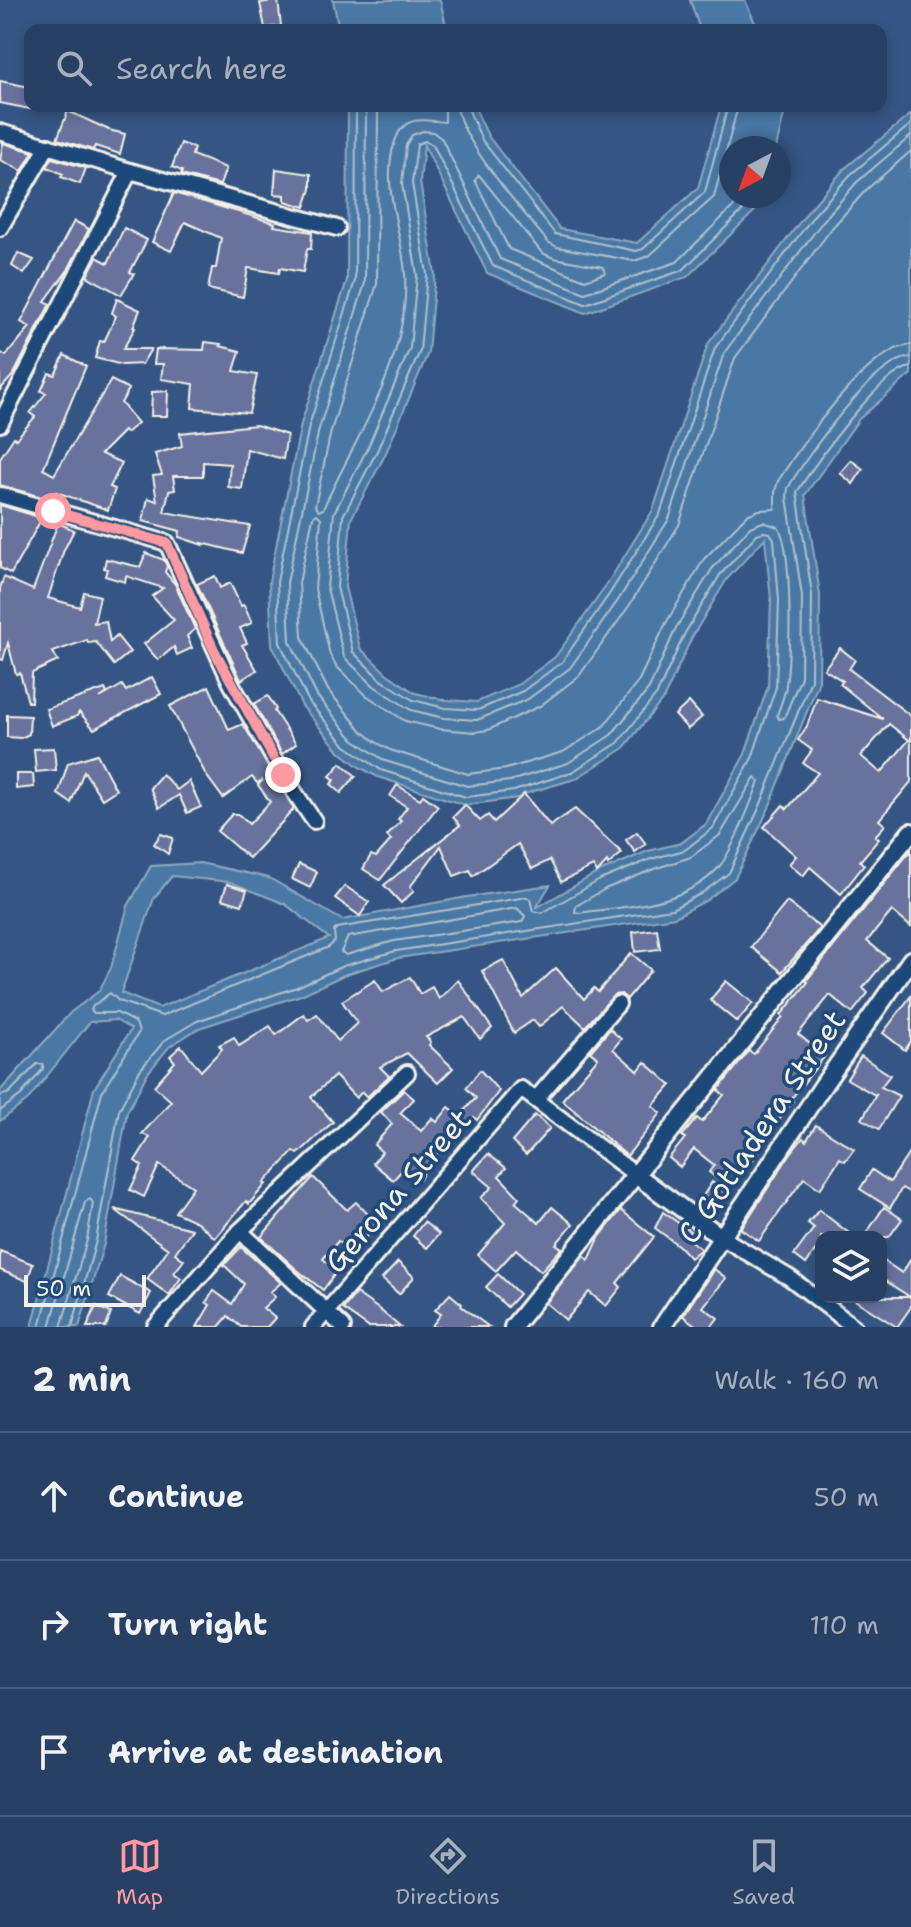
<!DOCTYPE html>
<meta charset="utf-8">
<style>
:root{--surface:#284063;--page:#304769;--text:#f1f3f6;--muted:#a5afbe;--line:#445978;--accent:#ff9aa2}
body{margin:0;font-family:"Shantell Sans",sans-serif;background:var(--page);color:var(--text)}
.controls{position:absolute;right:24px;bottom:24px;display:grid;overflow:hidden;border-radius:16px;box-shadow:0 4px 12px #0003}
.controls button{width:72px;height:72px;display:grid;place-items:center;padding:0;border:0;border-bottom:2px solid var(--line);background:var(--surface);color:var(--text);font:40px sans-serif}
.compass{position:absolute;left:719px;top:136px;width:72px;height:72px;border-radius:50%;background:var(--surface);box-shadow:0 4px 12px #0003;rotate:221deg}
.scale{position:absolute;left:24px;bottom:20px;width:122px;box-sizing:border-box;padding-left:8px;border:4px solid #f4f1e8;border-top:0;font-size:22px;line-height:28px;white-space:nowrap;color:#f4f1e8;-webkit-text-stroke:6px #1f4a7a;paint-order:stroke}
.stop{position:absolute;width:24px;height:24px;margin:-18px;border:6px solid #ff9aa2;border-radius:50%;background:#fff}
.stop.end{background:#ff9aa2;border-color:#fff;box-shadow:0 2px 8px #0008}
.list{margin:0;padding:0;list-style:none}
h2{display:flex;justify-content:space-between;align-items:center;height:104px;margin:0;padding:0 32px;font-size:34px}
h2 small{font-size:26px;font-weight:400;color:var(--muted)}
.list li{display:grid;grid-template-columns:52px 1fr auto;gap:24px;align-items:center;box-sizing:border-box;height:128px;padding:0 32px;border-top:2px solid var(--line)}
.list b{display:block;font-size:30px;white-space:nowrap}
.list em{font-size:26px;font-style:normal;color:var(--muted)}
.icon{flex:none;width:44px;height:44px;fill:none;stroke:currentColor;stroke-width:2;stroke-linecap:round;stroke-linejoin:round}
.map{position:relative;flex:none;width:911px;height:1327px;overflow:hidden}
.search{position:absolute;background:var(--surface);box-shadow:0 4px 12px #0003;left:24px;right:24px;top:24px;height:88px;display:flex;align-items:center;gap:20px;box-sizing:border-box;padding:0 28px;border-radius:16px;color:var(--muted);font-size:30px}
.sheet{height:488px;background:var(--surface)}
nav{display:flex;justify-content:space-around;align-items:center;box-sizing:border-box;height:112px;border-top:2px solid var(--line);background:var(--surface);font-size:22px;color:var(--muted)}
nav a{display:grid;justify-items:center;gap:4px}
nav .on{color:var(--accent)}
.map>svg:first-child{display:block}
.water{fill:#4a78a5;stroke:#8ea8c0;stroke-width:2;fill-rule:evenodd}
.lines{fill:none;stroke-linecap:round;stroke-linejoin:round}
.shore{stroke:#b0c1cd;stroke-width:2}
.building{fill:#68729c;stroke:#f4f1e8;stroke-width:2;fill-rule:evenodd}
.minor-casing{stroke:#f4f1e8;stroke-width:20}
.tertiary-casing{stroke:#f4f1e8;stroke-width:22}
.minor{stroke:#1f4a7a;stroke-width:14}
.tertiary{stroke:#1f4a7a;stroke-width:16}
.route{stroke:#ff9aa2;stroke-width:10}
.labels{text-anchor:middle;stroke-width:7;stroke-linejoin:round;paint-order:stroke}
.street-label{font-size:30px;fill:#f4f1e8;stroke:#1f4a7a}
</style>
<div class="map">
<svg width="911" height="1327" viewBox="0 0 911 1327">
<rect width="100%" height="100%" fill="#355684"/>
<filter id="ink" filterUnits="userSpaceOnUse"><feTurbulence type="fractalNoise" baseFrequency=".0125" numOctaves="2"/><feDisplacementMap in="SourceGraphic" scale="16" xChannelSelector="R" yChannelSelector="G"/><feConvolveMatrix kernelMatrix="1 2 1 2 8 2 1 2 1" color-interpolation-filters="sRGB"/></filter>
<g filter="url(#ink)">
<g class="water">
<polygon points="333,0 440,0 447,30 339,30"/>
<polygon points="690,0 745,0 758,30 700,30"/>
<path d="M348 106H474L488 136 560 229 637 243 698 188 721 106H786L776 148H731V196H765L763 203 687 277 585 313 487 273 424 145 420 182 435 274 428 353 385 455 351 519 345 587 360 648 386 673 415 693 446 700 477 702 519 684 555 657 604 589 653 510 708 344 809 210 844 169 911 114V374L859 419 805 495 820 595 819 681 768 810 735 878 707 900 675 917 398 958 346 974 301 995 199 1028 169 1047 147 1074 127 1112 104 1244 79 1327H32L94 1089 131 1029 115 1020 90 1022 27 1101 0 1121V1091L71 1012 99 991 111 968 128 906 151 866 200 863 269 878 342 920 467 897 550 885 536 908 597 873 648 851 681 843 706 824 745 754 768 686 771 600 765 538 727 579 692 637 664 698 623 749 575 779 524 794 518 798 465 805 378 777 359 767 340 752 302 706 272 645 269 581 301 424 347 280ZM172 876 230 882 285 904 329 938 159 1008 121 993 154 898Z"/>
</g>
<g class="lines">
<g class="shore">
<path d="M366 106 365 283 319 429 287 583 290 641 317 696 353 739 385 761 467 786 510 781 568 763 611 735 649 689 676 628 712 569 750 527 763 522 778 527C793 546 791 664 785 691 783 699 780 707 777 715L779 719 784 718 801 677 802 596 787 497 788 488C806 457 875 359 911 357"/>
<path d="M378 106 377 284 331 431 315 506 319 511 323 509C357 434 410 360 405 274 402 230 380 185 395 141 404 113 425 121 445 122V106"/>
<path d="M457 106C459 139 525 214 548 242L557 247 634 261 649 256 714 197 738 106"/>
<polyline points="467,106 482,140 555,234 636,251 643,249 705,192 728,106"/>
<path d="M911 151 866 190 832 228 735 358 679 525 629 606 579 676 540 706 488 730 475 732 440 729 405 721 366 695 337 667 330 655 315 589 321 518 317 514 313 517 299 583 302 637 328 690 361 730 376 742 390 750 468 774 506 769 563 752 603 727 638 682 666 623 704 559 747 515 759 510 775 509V492L778 481C801 445 868 347 911 345"/>
<polygon points="479,175 542,253 554,258 603,267 605,273 585,280 509,249 475,180"/>
<polyline points="744,196 677,262 585,293 500,259 442,139 433,132 423,131 412,135 406,145 402,184 417,275 410,348 368,447 334,513 327,588 344,657 374,686 411,710 444,718 477,720 528,699 570,668 619,599 669,519 724,353 823,221 857,182 911,136"/>
<polyline points="757,196 683,270 585,304 493,266 433,145 425,141 417,144 412,183 427,274 420,351 377,451 343,516 337,587 353,652 380,679 413,700 445,708 478,710 523,691 562,662 610,593 660,514 715,348 815,214 850,175 911,124"/>
<path d="M755 777 759 782C752 800 731 854 719 867 685 906 626 906 579 913L575 912 576 906 605 889 654 869 691 857 720 835Z"/>
<polygon points="517,908 525,916 522,922 394,941 346,955 341,952 348,937"/>
<polyline points="0,1096 9,1093 37,1064 43,1064 43,1069 21,1095 0,1111"/>
<polyline points="40,1327 102,1092 139,1032 136,1023 117,1013 94,1013 91,1010 93,1006 110,993 119,1001 162,1016 329,947 335,941 334,931 337,928 527,897 530,899 533,911 542,913 600,880 651,859 685,850 713,828 752,758 776,687 779,600 774,539 770,533 764,532 757,534 720,575 685,633 657,694 618,743 572,772 514,791 466,797 381,770 346,746 309,702 280,643 277,582 309,426 355,281 356,106"/>
<polyline points="50,1327 85,1202 90,1199 93,1203 87,1240 61,1327"/>
<path d="M72 1327 96 1241 119 1110 140 1070 165 1040 197 1021 297 987 343 966 396 951 672 909 702 893 729 873 760 806 811 680 812 595 797 492C815 464 880 371 911 367"/>
</g>
</g>
<g class="building">
<polygon points="278,0 281,26 265,28 260,3"/>
<polygon points="0,81 30,87 30,109 0,103"/>
<polygon points="68,111 109,130 125,134 120,154 95,146 93,150 57,139"/>
<polygon points="3,143 33,152 22,171 0,160"/>
<polygon points="181,143 194,148 192,155 226,168 220,185 181,175 182,171 172,167"/>
<polygon points="52,158 86,168 80,184 61,177 63,174 47,167"/>
<polygon points="276,169 311,174 311,189 305,207 285,201 285,195 274,194"/>
<polygon points="174,193 275,223 274,226 312,232 311,249 307,249 303,272 280,268 279,273 248,268 243,297 208,289 212,268 216,268 221,238 185,222 171,251 152,242"/>
<polygon points="74,221 89,229 68,270 45,301 50,304 14,374 0,390 0,352 6,356 30,327 21,322"/>
<polygon points="124,228 147,240 130,272 134,274 121,295 87,276 97,257 108,263"/>
<polygon points="18,253 34,260 24,274 12,266"/>
<polygon points="117,299 140,310 133,327 135,328 123,349 151,349 142,364 122,365 95,358 100,341 104,342 116,316 112,313"/>
<polygon points="205,342 221,344 220,346 240,351 234,371 257,375 249,413 192,408 194,384 161,379 163,364 154,364 156,349 204,350"/>
<polygon points="64,355 86,366 43,469 54,475 111,380 129,389 121,403 138,423 126,433 124,431 101,454 122,463 110,487 115,489 108,510 56,492 52,500 0,485 0,458 14,437 16,439 35,417 30,413 46,393 41,391 49,373 55,375"/>
<polygon points="168,391 167,416 151,416 152,392"/>
<polygon points="256,425 287,435 283,459 247,449 242,489 228,487 230,464 203,462 203,476 173,476 175,490 169,491 164,512 250,526 242,553 202,543 203,545 179,537 180,531 143,521 148,498 157,501 153,476 162,475 155,454 182,446 180,433"/>
<polygon points="851,460 863,469 853,484 840,473"/>
<polygon points="0,505 42,518 11,574 0,568"/>
<polygon points="58,523 74,530 64,550 48,598 80,607 84,592 100,596 94,623 106,621 110,642 117,636 130,652 114,665 96,642 88,643 87,640 53,652 58,661 32,673 31,702 28,702 20,673 16,674 8,643 3,660 0,659 0,588 4,577 33,590"/>
<polygon points="146,553 164,560 167,566 165,572 175,584 195,629 187,636 192,648 177,655 174,647 158,660 144,644 174,620 152,596 163,588 126,576 125,582 105,576 107,569 104,568 106,559 140,567"/>
<polygon points="215,576 220,588 230,583 241,606 244,605 252,623 240,628 247,643 242,645 257,670 241,680 197,584"/>
<path d="M840 648 855 660 849 669 911 716V782L879 820 885 825 875 836 879 839 860 861 864 865 841 894 810 867 803 876 789 864 796 856 764 827 783 805 787 809 818 773 803 763 812 750 798 740 807 726 817 698 883 719 840 684 843 681 824 669ZM889 724 909 740 881 773 861 756Z"/>
<polygon points="152,677 161,694 94,729 79,712 77,716 52,726 46,709 105,689 107,693 100,698 122,685 126,691"/>
<polygon points="209,686 229,730 243,724 294,809 249,858 217,831 232,814 238,814 249,824 270,802 258,785 263,780 257,783 252,777 223,798 206,775 170,706"/>
<polygon points="268,696 276,709 274,711 296,744 282,754 254,704"/>
<polygon points="689,702 702,717 688,729 675,715"/>
<polygon points="7,715 30,716 29,734 21,738 7,737"/>
<polygon points="54,748 56,770 36,772 34,749"/>
<polygon points="97,754 116,790 102,799 84,771 71,803 58,794 68,763"/>
<polygon points="341,763 356,776 341,793 331,784 335,780 330,776"/>
<polygon points="16,774 33,774 34,787 16,789"/>
<polygon points="162,774 177,790 189,781 201,807 187,813 179,795 159,808 150,788"/>
<polygon points="397,785 420,799 423,795 438,806 380,880 363,869 371,855 376,857 391,840 387,836 401,821 398,819 407,807 390,796"/>
<polygon points="524,794 550,826 575,809 622,853 608,865 607,862 597,873 593,866 561,882 550,860 532,869 518,844 473,876 470,870 454,876 441,846 410,887 414,891 401,903 384,885 460,825 453,817 465,805 480,821 488,815 494,822"/>
<polygon points="637,832 646,844 635,852 626,840"/>
<polygon points="161,834 173,838 168,854 154,844"/>
<polygon points="911,850 911,927 892,911 867,941 888,958 863,988 868,993 852,1013 830,995 798,1034 825,1056 791,1099 793,1101 756,1151 758,1153 747,1167 739,1160 721,1182 709,1172 714,1165 694,1149 680,1167 669,1158 685,1138 682,1136 697,1118 702,1122 724,1095 718,1090 749,1051 754,1054 783,1017 781,1015 808,982 806,981"/>
<polygon points="299,864 317,872 310,888 292,879"/>
<polygon points="227,884 247,890 242,905 222,899"/>
<polygon points="345,886 369,902 360,916 335,898"/>
<polygon points="787,902 820,928 782,972 751,947"/>
<polygon points="657,929 660,949 635,952 633,932"/>
<polygon points="631,953 651,970 627,999 621,994 614,995 585,1027 563,1006 539,1027 533,1020 514,1033 482,971 503,960 523,998 556,968 584,999 594,988 598,992"/>
<polygon points="410,977 420,994 432,987 439,999 458,980 492,1028 480,1039 464,1017 426,1037 431,1042 429,1045 453,1068 438,1083 407,1053 380,1067 389,1076 367,1097 362,1092 356,1098 335,1076 311,1097 333,1122 298,1154 294,1151 264,1183 266,1184 249,1204 246,1201 215,1238 197,1222 175,1212 193,1187 159,1165 144,1197 130,1190 142,1166 135,1161 150,1137 142,1134 171,1101 154,1086 175,1062 170,1056 181,1046 201,1071 222,1049 219,1045 234,1037 239,1046 270,1026 276,1035 304,1014 308,1020 317,1014 338,1041 357,1023 342,1001 375,980 383,992"/>
<polygon points="726,981 753,1003 737,1022 710,1000"/>
<polygon points="911,996 911,1041 905,1050 883,1033"/>
<polygon points="610,1029 621,1039 613,1049 638,1071 645,1062 671,1085 653,1106 661,1113 627,1156 562,1100 598,1058 590,1052"/>
<polygon points="861,1056 890,1075 881,1087 899,1096 879,1129 862,1119 877,1093 875,1095 847,1079"/>
<polygon points="480,1070 499,1091 477,1120 474,1117 456,1138 454,1135 428,1164 420,1179 404,1168 393,1180 373,1163 382,1152 374,1145 392,1124 381,1112 404,1090 414,1099 400,1113 421,1131 432,1118 437,1122 449,1107 460,1115 476,1098 466,1088"/>
<polygon points="535,1115 550,1128 526,1155 512,1142"/>
<polygon points="816,1125 854,1149 845,1161 840,1158 820,1189 804,1178 759,1241 741,1229 791,1153 803,1138 806,1141"/>
<polygon points="911,1150 911,1193 902,1188 890,1208 860,1189 872,1170 890,1182"/>
<polygon points="488,1154 506,1168 499,1176 519,1197 515,1202 539,1223 552,1207 573,1224 556,1244 562,1248 541,1271 516,1249 496,1271 478,1255 505,1223 481,1198 492,1187 473,1171"/>
<polygon points="313,1177 347,1210 356,1202 379,1225 364,1239 358,1234 346,1248 338,1241 323,1259 337,1271 323,1290 296,1269 261,1237"/>
<polygon points="712,1182 725,1191 715,1204 703,1196"/>
<polygon points="884,1207 902,1219 889,1237 864,1237"/>
<polygon points="114,1209 192,1229 175,1253 184,1260 174,1273 181,1278 169,1295 147,1279 168,1249"/>
<polygon points="621,1210 654,1237 617,1283 621,1287 606,1306 589,1292 566,1320 546,1303 584,1256 589,1260 599,1238"/>
<polygon points="819,1210 854,1237 821,1237 821,1243 806,1264 794,1255 814,1228 808,1223"/>
<polygon points="663,1212 690,1231 686,1237 701,1249 690,1258 679,1246 655,1228"/>
<polygon points="424,1222 439,1234 427,1248 413,1236"/>
<polygon points="241,1247 281,1283 270,1292 275,1297 263,1308 275,1318 267,1327 241,1327 228,1316 219,1327 197,1327 210,1305 206,1302 214,1291 232,1304 244,1284 224,1265"/>
<polygon points="0,1251 33,1264 27,1281 0,1270"/>
<polygon points="881,1259 902,1273 911,1259 911,1307 897,1327 850,1297 910,1297 881,1278"/>
<polygon points="398,1262 414,1277 399,1294 382,1279"/>
<polygon points="714,1269 726,1278 703,1307 718,1318 711,1327 698,1327 683,1316"/>
<polygon points="498,1274 519,1294 507,1307 486,1287"/>
<polygon points="120,1276 151,1293 140,1314 109,1297"/>
<polygon points="356,1293 380,1310 400,1327 368,1327 343,1309"/>
<polygon points="450,1294 462,1304 461,1306 489,1327 431,1327 441,1314 435,1310"/>
<polygon points="96,1306 111,1313 106,1327 87,1327"/>
</g>
<g class="lines">
<g class="minor-casing">
<g id="minor">
<polyline points="0,132 130,171 337,228"/>
<polyline points="0,228 48,146"/>
<polyline points="0,424 130,171"/>
<polyline points="0,495 167,543 231,683 283,775 314,821"/>
<polyline points="536,1099 618,1004"/>
<polyline points="240,1231 343,1327"/>
<polyline points="721,1237 790,1278 854,1327"/>
<polyline points="155,1327 240,1231 407,1073"/>
<polyline points="313,1327 521,1089 636,1175"/>
</g>
</g>
<g class="tertiary-casing">
<g id="tertiary">
<polyline points="636,1175 721,1237"/>
<polyline points="513,1327 911,832"/>
<polyline points="662,1327 824,1084 911,960"/>
</g>
</g>
<use href="#minor" class="minor"/>
<use href="#tertiary" class="tertiary"/>
</g>
</g>
<g class="lines" filter="url(#ink)">
<polyline class="route" points="53,511 167,543 214,650 283,775"/>
</g>
<g class="labels">
<g class="street-label">
<text transform="translate(762 1127) rotate(-56)" y="10">C Gotladera Street</text>
<text transform="translate(398 1191) rotate(-49)" y="10">Gerona Street</text>
</g>
</g>
</svg>
<div class="controls">
<button><svg class="icon" aria-label="layers" viewBox="0 0 24 24"><path d="M12 4l9 5-9 5-9-5zM3 14l9 5 9-5"/></svg></button>
</div>
<svg class="compass" viewBox="-18 -18 36 36"><path d="M0-13l5 13h-10z" fill="#e53935"/><path d="M0 13l5-13h-10z" fill="#a5afbe"/></svg>
<div class="scale">50 m</div>
<div class="stop" style="left:53px;top:511px"></div>
<div class="stop end" style="left:283px;top:775px"></div>
<div class="search"><svg class="icon" aria-label="search" viewBox="0 0 24 24"><circle cx="10" cy="10" r="6"/><path d="M15 15l6 6"/></svg>Search here</div>
</div>
<section class="sheet">
<h2>2 min<small>Walk · 160 m</small></h2>
<ul class="list">
<li><svg class="icon" aria-label="ahead" viewBox="0 0 24 24"><path d="M12 20V5M6 11l6-6 6 6"/></svg><div><b>Continue</b></div><em>50 m</em></li>
<li><svg class="icon" aria-label="right" viewBox="0 0 24 24"><path d="M7 20v-9h11M14 6l5 5-5 5"/></svg><div><b>Turn right</b></div><em>110 m</em></li>
<li><svg class="icon" aria-label="arrive" viewBox="0 0 24 24"><path d="M6 21V4h12l-3 4 3 4H6"/></svg><div><b>Arrive at destination</b></div></li>
</ul>
</section>
<nav>
<a class="on"><svg class="icon" aria-label="map" viewBox="0 0 24 24"><path d="M3 6l6-2 6 2 6-2v14l-6 2-6-2-6 2zM9 4v14M15 6v14"/></svg>Map</a>
<a><svg class="icon" aria-label="directions" viewBox="0 0 24 24"><path d="M12 3l9 9-9 9-9-9zM9 14v-3h6M13 9l2 2-2 2"/></svg>Directions</a>
<a><svg class="icon" aria-label="saved" viewBox="0 0 24 24"><path d="M7 4h10v16l-5-4-5 4z"/></svg>Saved</a>
</nav>
